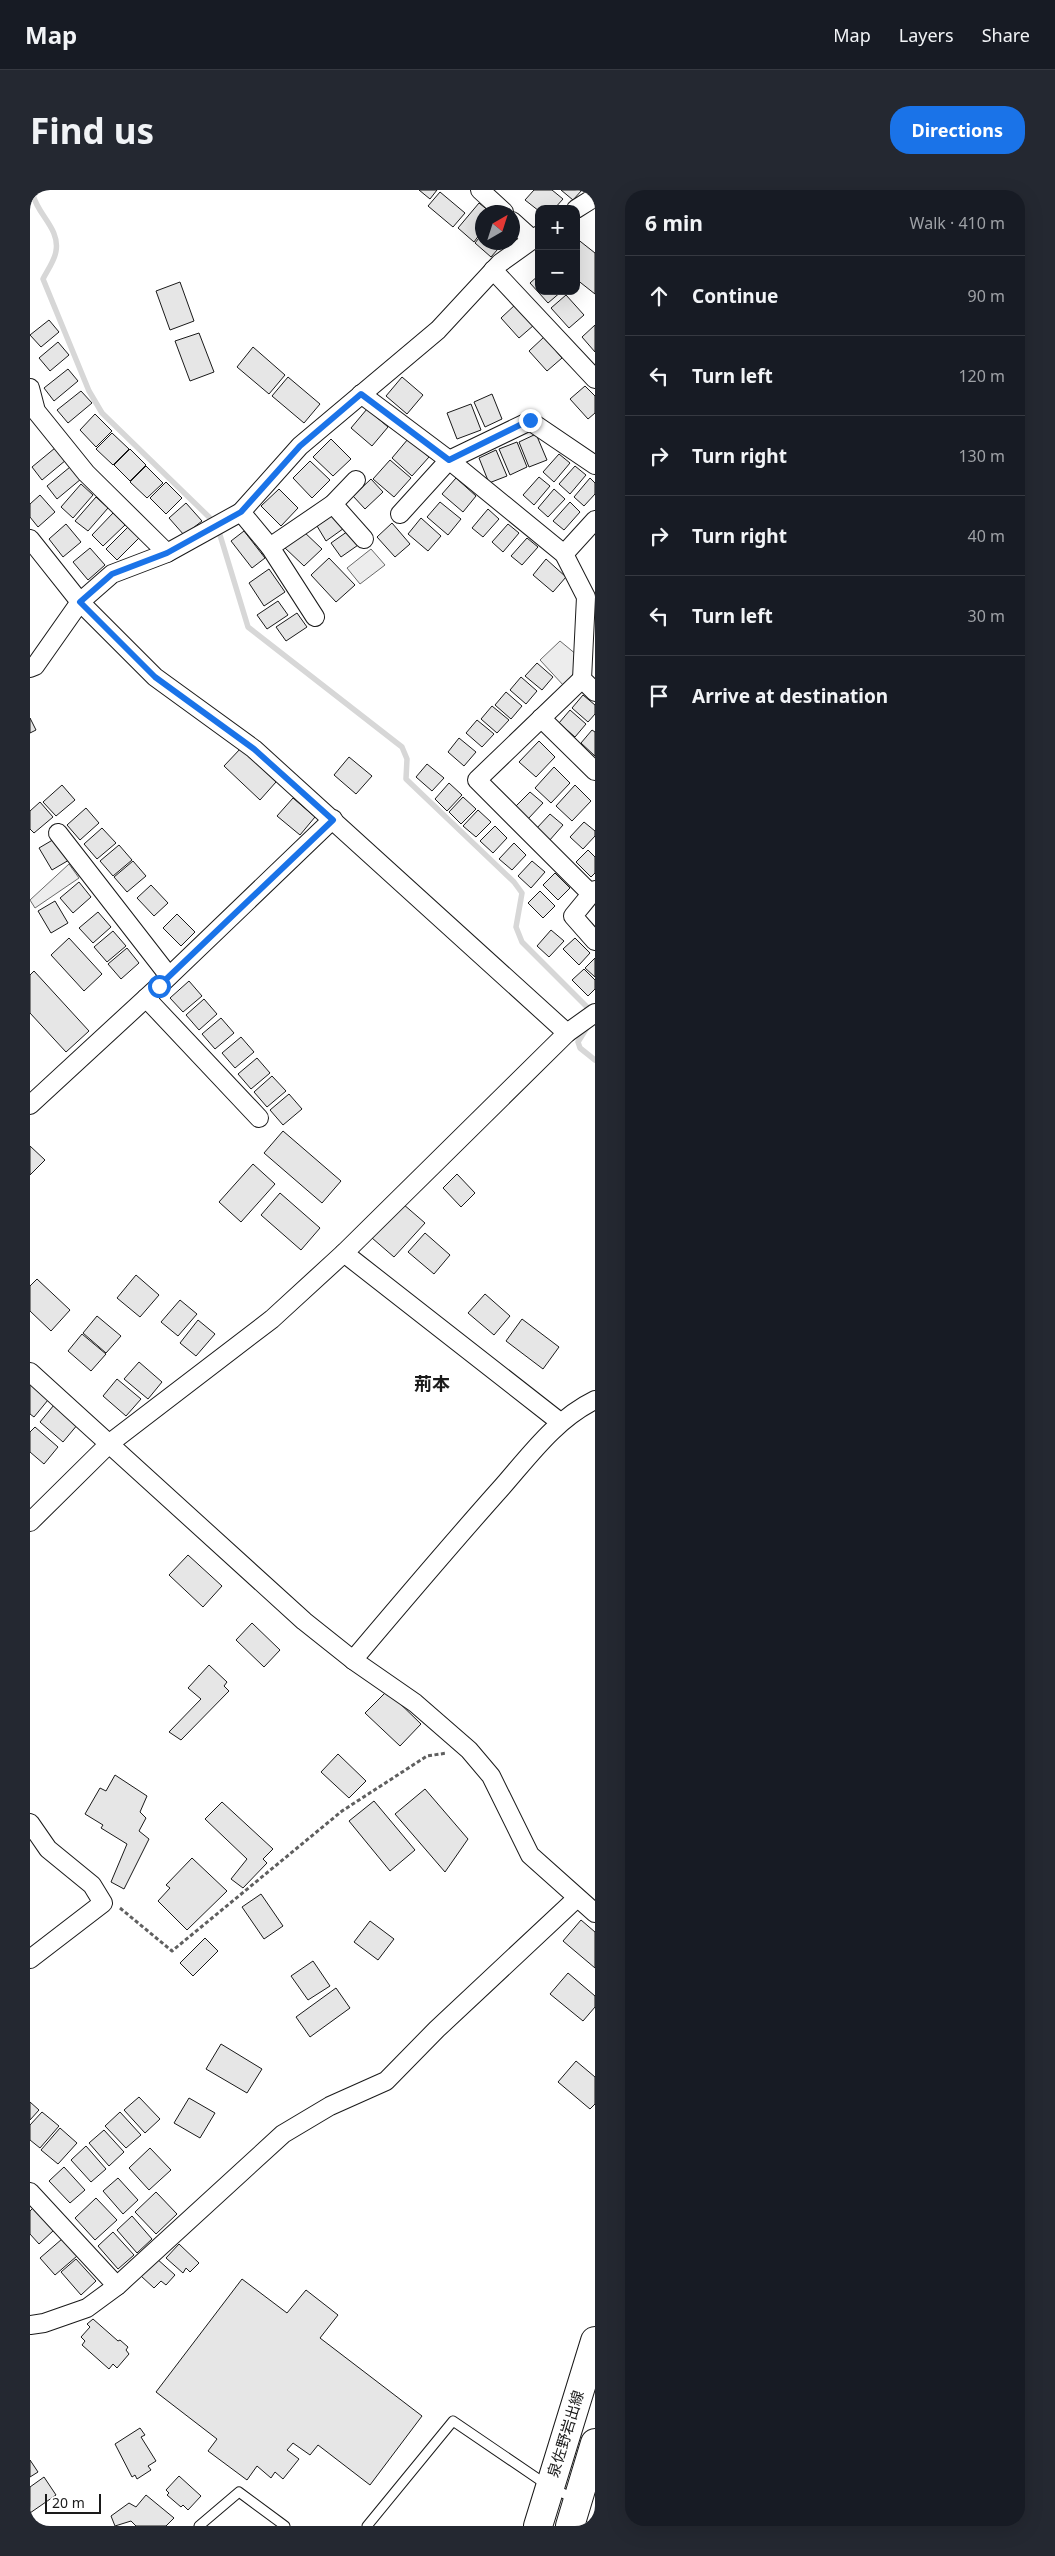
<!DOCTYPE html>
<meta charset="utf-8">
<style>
:root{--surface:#171b24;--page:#242831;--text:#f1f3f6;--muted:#9ea1a6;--line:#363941;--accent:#1a73e8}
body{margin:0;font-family:"Noto Sans","Noto Sans JP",sans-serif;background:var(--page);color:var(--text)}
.controls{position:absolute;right:15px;top:15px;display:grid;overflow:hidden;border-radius:10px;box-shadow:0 5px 20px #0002}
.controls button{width:45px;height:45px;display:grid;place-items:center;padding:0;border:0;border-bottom:1px solid var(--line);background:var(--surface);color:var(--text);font:25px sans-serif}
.compass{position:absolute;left:445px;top:15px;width:45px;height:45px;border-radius:50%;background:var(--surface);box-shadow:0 5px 20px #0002;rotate:39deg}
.scale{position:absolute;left:15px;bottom:12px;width:56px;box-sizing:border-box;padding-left:5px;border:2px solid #1a1a1a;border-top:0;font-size:14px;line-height:18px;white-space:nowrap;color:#1a1a1a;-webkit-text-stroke:4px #fff;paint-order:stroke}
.stop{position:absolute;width:15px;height:15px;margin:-11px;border:4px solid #1a73e8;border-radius:50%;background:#fff}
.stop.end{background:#1a73e8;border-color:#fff;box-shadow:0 1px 5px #0008}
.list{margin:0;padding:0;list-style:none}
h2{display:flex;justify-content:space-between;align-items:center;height:65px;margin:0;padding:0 20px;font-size:21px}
h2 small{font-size:16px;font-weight:400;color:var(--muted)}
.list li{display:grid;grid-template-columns:32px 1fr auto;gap:15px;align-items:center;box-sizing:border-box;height:80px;padding:0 20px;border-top:1px solid var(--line)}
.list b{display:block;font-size:19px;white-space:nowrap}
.list em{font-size:16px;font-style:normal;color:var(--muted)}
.icon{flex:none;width:28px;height:28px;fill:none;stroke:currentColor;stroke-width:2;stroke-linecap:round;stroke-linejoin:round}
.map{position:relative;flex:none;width:565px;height:2336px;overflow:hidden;border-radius:20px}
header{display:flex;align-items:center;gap:30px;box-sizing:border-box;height:70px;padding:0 25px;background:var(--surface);border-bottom:1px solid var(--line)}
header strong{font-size:24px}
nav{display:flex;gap:28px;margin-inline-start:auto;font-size:18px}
.intro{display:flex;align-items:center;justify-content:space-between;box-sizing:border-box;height:120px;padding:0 30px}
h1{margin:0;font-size:35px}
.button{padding:12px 22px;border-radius:20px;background:var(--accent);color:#fff;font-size:18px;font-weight:700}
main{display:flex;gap:30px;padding:0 30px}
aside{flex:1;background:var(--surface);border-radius:20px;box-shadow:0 5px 20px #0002}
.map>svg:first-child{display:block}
.green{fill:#ededed;stroke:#6a6a6a}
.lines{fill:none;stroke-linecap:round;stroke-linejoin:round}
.stream{stroke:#d7d7d7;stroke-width:5.5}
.building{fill:#e6e6e6;stroke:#1a1a1a}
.lane-casing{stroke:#1a1a1a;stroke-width:11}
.street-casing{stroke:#1a1a1a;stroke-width:20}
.primary-casing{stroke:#1a1a1a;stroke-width:30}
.path{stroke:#5f5f5f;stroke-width:3;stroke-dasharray:4 2.5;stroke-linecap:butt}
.lane{stroke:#fff;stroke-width:9}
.street{stroke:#fff;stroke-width:18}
.primary{stroke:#fff;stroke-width:28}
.route{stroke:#1a73e8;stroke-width:6}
.labels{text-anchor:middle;stroke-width:4;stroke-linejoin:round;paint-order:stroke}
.street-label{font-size:15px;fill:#1a1a1a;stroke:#fff}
.quarter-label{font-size:18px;font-weight:bold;fill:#1a1a1a;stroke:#fff}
</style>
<header>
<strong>Map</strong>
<nav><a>Map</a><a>Layers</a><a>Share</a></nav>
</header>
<div class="intro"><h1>Find us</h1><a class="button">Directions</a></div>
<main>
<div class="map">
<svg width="565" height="2336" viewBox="0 0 565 2336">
<rect width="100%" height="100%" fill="#fff"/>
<g class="green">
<polygon points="341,359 355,375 330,394 317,378"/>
<polygon points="530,451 547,465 546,481 534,496 510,470"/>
<polygon points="39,674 49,688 5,718 0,710"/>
</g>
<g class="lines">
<g class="stream">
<path d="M6 0 3 5C8 25 30 39 26 61 25 70 17 81 13 89L59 201 72 223 179 327 190 345 218 437 372 557 377 569 376 589 484 692 492 703 486 737 492 752 557 817 558 825"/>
<polyline points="558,836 548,852 550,858 565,870"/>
</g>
</g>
<g class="building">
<polygon points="389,0 407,0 400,9"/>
<polygon points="504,0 522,0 533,9 524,19 509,19 509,21 495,10"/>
<polygon points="531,0 552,0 543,10"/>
<polygon points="410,2 435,23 423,37 398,16"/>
<polygon points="449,13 460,22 452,22 452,41 444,52 428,38"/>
<polygon points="452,44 452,52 474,52 461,67 445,53"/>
<polygon points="546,48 565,63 565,104 546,89"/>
<polygon points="509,85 509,101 532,101 518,113 500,93"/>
<polygon points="150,92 164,131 140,140 126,101"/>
<polygon points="536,105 554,125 539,138 521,118"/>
<polygon points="486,114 504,135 489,148 471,128"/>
<polygon points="19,130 29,142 11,157 0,145"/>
<polygon points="565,135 565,162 552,147"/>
<polygon points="169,143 184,182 160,191 145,151"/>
<polygon points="514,147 532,168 517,181 499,161"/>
<polygon points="28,152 39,165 20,181 9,168"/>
<polygon points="223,157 255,185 239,204 207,177"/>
<polygon points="38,179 48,191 24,211 14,198"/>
<polygon points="258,187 290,214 274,233 242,206"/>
<polygon points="372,187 393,205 377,224 356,206"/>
<polygon points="555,196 565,206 565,223 558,229 540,209"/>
<polygon points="51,201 62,213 38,233 27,220"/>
<polygon points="462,204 472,229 455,237 444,212"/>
<polygon points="441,214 451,240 427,249 417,223"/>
<polygon points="337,219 358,237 342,256 321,238"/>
<polygon points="65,224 82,241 66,257 50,240"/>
<polygon points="82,243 99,259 83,275 66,259"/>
<polygon points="506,244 517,270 499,277 489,252"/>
<polygon points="301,249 321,269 303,286 283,267"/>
<polygon points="378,249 399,267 382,286 362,268"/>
<polygon points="487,252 497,277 480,285 469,259"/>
<polygon points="25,258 36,270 12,290 2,277"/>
<polygon points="100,259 116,275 100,291 84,275"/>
<polygon points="466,260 477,286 459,293 449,268"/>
<polygon points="529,264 540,273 524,292 513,282"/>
<polygon points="360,270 381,288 364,307 343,289"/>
<polygon points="280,271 300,290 282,308 263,288"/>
<polygon points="116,276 133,293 117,308 100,292"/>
<polygon points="545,276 556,285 540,304 529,294"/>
<polygon points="40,277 51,289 27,309 17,296"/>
<polygon points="509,287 520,296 504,315 493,305"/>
<polygon points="426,288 446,306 433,322 412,304"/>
<polygon points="560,288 565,293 565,304 554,316 544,307"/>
<polygon points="341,289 353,302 335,319 323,306"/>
<polygon points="136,292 152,308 136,324 120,308"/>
<polygon points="51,294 63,305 43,328 31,317"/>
<polygon points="249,299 268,318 251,336 231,316"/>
<polygon points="524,299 535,309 518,327 508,318"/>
<polygon points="10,305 25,322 8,337 0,327 0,314"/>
<polygon points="66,307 78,318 58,341 45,331"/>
<polygon points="410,312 431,329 418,345 397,327"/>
<polygon points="540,312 550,322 534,340 523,331"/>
<polygon points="156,313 172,331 154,345 139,328"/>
<polygon points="458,319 469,329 453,347 442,338"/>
<polygon points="307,322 317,336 296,351 287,336"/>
<polygon points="83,323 95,335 73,356 62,345"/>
<polygon points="391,328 411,346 398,361 378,344"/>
<polygon points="362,333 380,354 365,367 347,347"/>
<polygon points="36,334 51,352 33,367 19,349"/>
<polygon points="478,334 489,343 473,362 462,352"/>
<polygon points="98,337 109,348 87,370 76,359"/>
<polygon points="321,339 331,353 311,367 301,353"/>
<polygon points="272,340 292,359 274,376 254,357"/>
<polygon points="214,341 235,368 222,378 201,351"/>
<polygon points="497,348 508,357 492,375 481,366"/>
<polygon points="60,358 75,375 58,390 43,372"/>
<polygon points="299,368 325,395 306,412 281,385"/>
<polygon points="516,369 536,387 523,402 503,385"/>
<polygon points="239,379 255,402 234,416 219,393"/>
<polygon points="248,411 258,425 237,439 227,425"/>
<polygon points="267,423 277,437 256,451 246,437"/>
<polygon points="507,473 523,487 512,500 495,486"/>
<polygon points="491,487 507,501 496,514 480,500"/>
<polygon points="476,502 492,516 481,529 465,515"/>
<polygon points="553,505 565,515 565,524 558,532 542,518"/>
<polygon points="462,516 479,530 467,543 451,529"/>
<polygon points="540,520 556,534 545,547 529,533"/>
<polygon points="0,528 6,540 0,543"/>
<polygon points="447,530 464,544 452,557 436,543"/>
<polygon points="562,540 565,542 565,566 551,553"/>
<polygon points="429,548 446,562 434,576 418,562"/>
<polygon points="509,551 525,567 506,587 489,572"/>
<polygon points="211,558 246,592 230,610 194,576"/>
<polygon points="319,567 342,586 326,604 304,585"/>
<polygon points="397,574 414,588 402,601 386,587"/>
<polygon points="524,577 540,593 521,613 505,598"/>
<polygon points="419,593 432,605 417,621 405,609"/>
<polygon points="32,595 45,610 26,626 13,612"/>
<polygon points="545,595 561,611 542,631 526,616"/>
<polygon points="500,602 513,613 498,629 485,617"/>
<polygon points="433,607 446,619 431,634 419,622"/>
<polygon points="263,608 285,627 270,645 247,626"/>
<polygon points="10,612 23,627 4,643 0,639 0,621"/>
<polygon points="56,618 69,633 50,650 37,635"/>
<polygon points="448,620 461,632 446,647 433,636"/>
<polygon points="520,624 533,635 519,651 506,639"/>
<polygon points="554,632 565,641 565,646 553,659 540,647"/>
<polygon points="465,636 477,648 463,663 450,651"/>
<polygon points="72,638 86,653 67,669 54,654"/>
<polygon points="26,648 39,670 22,680 9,658"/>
<polygon points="484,653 496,665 482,680 469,669"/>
<polygon points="89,655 102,670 83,686 70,671"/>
<polygon points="558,660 565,667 565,683 561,687 546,672"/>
<polygon points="103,671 116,686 97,702 84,687"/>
<polygon points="502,671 515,682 501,698 488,686"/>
<polygon points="525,683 540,698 528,710 513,695"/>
<polygon points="49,692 61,707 43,723 30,708"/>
<polygon points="121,695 138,713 124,726 107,708"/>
<polygon points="510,701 525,716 513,728 498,713"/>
<polygon points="25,711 38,733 21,743 8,721"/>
<polygon points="68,722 81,737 63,753 49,738"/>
<polygon points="147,724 165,742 151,756 133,738"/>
<polygon points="521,740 534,751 519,767 507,756"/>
<polygon points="83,741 96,756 77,772 64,757"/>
<polygon points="39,748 72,784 54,801 21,765"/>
<polygon points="545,748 560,763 549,775 533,759"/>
<polygon points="97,758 109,773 91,789 78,774"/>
<polygon points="565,768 565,787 555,778"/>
<polygon points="554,779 565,790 565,799 558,806 542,790"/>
<polygon points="4,781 59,841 36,862 0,823 0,785"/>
<polygon points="159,791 172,806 153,822 140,808"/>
<polygon points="174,809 187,824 169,840 156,825"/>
<polygon points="191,828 204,843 185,859 172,844"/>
<polygon points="211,847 224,862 205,878 192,863"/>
<polygon points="227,868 240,883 221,899 208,884"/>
<polygon points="242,886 256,901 237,917 224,902"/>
<polygon points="259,904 272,919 253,935 240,920"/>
<polygon points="253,941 311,991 292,1013 234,963"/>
<polygon points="0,956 15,970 0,985"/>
<polygon points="223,974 245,994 211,1032 189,1012"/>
<polygon points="427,984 445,1003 431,1017 413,998"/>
<polygon points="250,1003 290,1038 271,1060 231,1025"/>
<polygon points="373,1014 395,1033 364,1067 342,1048"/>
<polygon points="395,1043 420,1065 404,1084 378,1062"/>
<polygon points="106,1085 129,1105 110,1127 87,1108"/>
<polygon points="7,1089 40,1120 21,1141 0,1121 0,1096"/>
<polygon points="455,1104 480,1126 464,1145 438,1123"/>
<polygon points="150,1110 167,1124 148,1146 131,1132"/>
<polygon points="67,1126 91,1146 76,1163 53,1143"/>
<polygon points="492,1129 529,1157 513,1179 476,1151"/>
<polygon points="168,1130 185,1144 166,1166 150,1153"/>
<polygon points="52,1144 76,1164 61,1181 38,1161"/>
<polygon points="109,1172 132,1192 118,1209 94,1189"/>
<polygon points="87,1189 111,1209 96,1226 73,1206"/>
<polygon points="0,1194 18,1210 4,1227 0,1224"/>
<polygon points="24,1215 48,1234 33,1252 10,1232"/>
<polygon points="5,1237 28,1257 14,1274 0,1262 0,1242"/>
<polygon points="158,1365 192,1396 173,1417 139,1385"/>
<polygon points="222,1433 250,1460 234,1477 206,1450"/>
<polygon points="179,1475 197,1492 194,1496 199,1501 151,1550 139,1542 171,1509 158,1498"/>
<polygon points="357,1501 391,1534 370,1556 335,1523"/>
<polygon points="308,1564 336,1591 319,1608 291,1582"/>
<polygon points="85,1585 117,1606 110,1622 116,1628 109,1641 119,1649 94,1699 81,1692 97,1654 71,1638 73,1635 55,1624 70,1598 76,1601"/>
<polygon points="395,1599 438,1649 415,1682 365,1624"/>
<polygon points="344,1611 385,1660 360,1681 319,1631"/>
<polygon points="192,1612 243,1659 233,1669 237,1673 213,1698 201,1689 217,1669 175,1629"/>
<polygon points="162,1668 197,1701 157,1740 128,1711 140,1698 136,1695"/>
<polygon points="231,1704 253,1736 234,1749 212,1717"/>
<polygon points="551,1730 565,1742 565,1778 533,1751"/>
<polygon points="340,1731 364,1749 348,1770 324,1752"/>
<polygon points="175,1748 188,1761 163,1786 150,1773"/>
<polygon points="283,1771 300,1796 278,1810 261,1786"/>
<polygon points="538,1783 565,1806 565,1817 553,1831 520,1804"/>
<polygon points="306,1798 320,1818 280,1847 266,1827"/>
<polygon points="191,1854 232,1879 217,1903 176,1879"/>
<polygon points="546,1871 565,1887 565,1914 560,1919 528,1892"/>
<polygon points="109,1907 130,1929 115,1943 94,1920"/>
<polygon points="159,1908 185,1923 170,1948 144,1933"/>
<polygon points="0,1912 9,1920 0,1930"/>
<polygon points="12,1922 29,1936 10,1958 0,1950 0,1935"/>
<polygon points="90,1922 111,1945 96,1958 75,1936"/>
<polygon points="30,1938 47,1953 28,1974 11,1960"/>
<polygon points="74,1940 94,1962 79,1976 59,1953"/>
<polygon points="56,1956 76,1979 61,1992 41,1970"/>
<polygon points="120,1958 141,1980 119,2000 99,1978"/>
<polygon points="34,1977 55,2000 40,2013 19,1991"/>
<polygon points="88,1988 108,2010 93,2024 73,2001"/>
<polygon points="126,2002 147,2024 126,2044 105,2022"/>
<polygon points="66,2008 87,2030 65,2050 45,2028"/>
<polygon points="3,2018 24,2040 9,2054 0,2044 0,2021"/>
<polygon points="102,2026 122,2049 107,2063 87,2040"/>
<polygon points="83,2042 104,2065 88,2079 68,2056"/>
<polygon points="32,2049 47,2066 25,2085 10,2068"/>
<polygon points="149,2054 169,2073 160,2082 156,2078 153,2083 136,2068"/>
<polygon points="126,2068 145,2085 136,2095 131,2091 124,2098 111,2086"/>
<polygon points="46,2069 66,2091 51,2105 31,2082"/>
<polygon points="212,2089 257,2123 276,2100 308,2125 290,2148 392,2226 340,2295 288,2255 280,2265 263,2253 257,2260 269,2269 253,2289 245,2282 241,2288 227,2276 217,2290 178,2261 187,2249 126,2202"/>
<polygon points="63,2129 88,2151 90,2150 98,2157 96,2160 99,2164 87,2178 83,2174 79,2179 52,2155 55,2151 51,2147 60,2137 57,2134"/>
<polygon points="110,2238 115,2245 111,2247 126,2271 118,2276 121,2280 107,2289 105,2285 102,2287 85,2254"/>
<polygon points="0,2270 8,2282 0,2287"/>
<polygon points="149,2286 171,2306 158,2320 153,2315 151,2317 137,2305 139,2303 136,2300"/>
<polygon points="14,2287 26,2305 0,2323 0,2297"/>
<polygon points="116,2305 144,2328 136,2336 106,2336 101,2331 85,2336 81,2326 99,2313 106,2317"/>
</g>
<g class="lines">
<g class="lane-casing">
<g id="lane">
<polyline points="169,2336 209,2302 255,2336"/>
<polyline points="337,2336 423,2231 520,2297 545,2309"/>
</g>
</g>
<g class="street-casing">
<g id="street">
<polyline points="450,0 474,22"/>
<polyline points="546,19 565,7"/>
<polyline points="482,31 502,49"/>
<polyline points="463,80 565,189"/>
<polyline points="0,198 6,221 56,283 137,363"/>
<polyline points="331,204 419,270 534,364 556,407 552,489 565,502"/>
<polyline points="303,314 334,349"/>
<polyline points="211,322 240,357"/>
<polyline points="370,324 419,270 500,231 565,275"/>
<polyline points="0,349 50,412 125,487 224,559 537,843"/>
<polyline points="534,364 565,330"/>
<polyline points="285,427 240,357 303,314 326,290"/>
<polyline points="0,478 5,476 50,412 82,384 137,363 211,322 270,256 408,140 470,73 509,45"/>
<polyline points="552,489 447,590 561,704 565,700"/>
<polyline points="511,528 565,581"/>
<polyline points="28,643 139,786"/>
<polyline points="561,704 543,726 565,751"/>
<polyline points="116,808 229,928"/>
<polyline points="0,915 129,796 303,629"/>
<polyline points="314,1063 530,1232"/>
<polyline points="0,1182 274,1431 323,1470 385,1513 439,1560 461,1586 500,1665 565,1723"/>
<polyline points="0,1332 80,1253 242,1129 314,1063 537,843 565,823"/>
<path d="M323 1470C372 1412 421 1354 472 1297 500 1265 526 1229 565 1210"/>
<polyline points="0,1633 18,1659 62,1695 73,1713 0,1769"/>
<polyline points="0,2002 87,2096"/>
<polyline points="0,2135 14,2133 57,2118 87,2096 253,1944 300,1916 356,1891 407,1839 547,1708"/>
</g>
</g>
<g class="primary-casing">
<g id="primary">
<polyline points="508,2336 565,2151"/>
<polyline points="540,2336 565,2253"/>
</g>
</g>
<polyline class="path" points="90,1718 142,1761 312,1621 397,1566 417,1563"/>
<use href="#lane" class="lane"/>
<use href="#street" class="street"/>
<use href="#primary" class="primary"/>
</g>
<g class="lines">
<polyline class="route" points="129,796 303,630 224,559 125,487 50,412 82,384 137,363 211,322 270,256 331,204 419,270 500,230"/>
</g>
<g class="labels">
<g class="street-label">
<text transform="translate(536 2244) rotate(-73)" y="5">泉佐野岩出線</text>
</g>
<g class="quarter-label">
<text x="402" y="1200">荊本</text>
</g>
</g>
</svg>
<div class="controls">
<button>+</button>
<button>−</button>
</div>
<svg class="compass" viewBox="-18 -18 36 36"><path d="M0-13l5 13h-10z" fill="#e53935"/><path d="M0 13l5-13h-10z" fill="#9ea1a6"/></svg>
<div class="scale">20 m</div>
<div class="stop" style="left:129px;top:796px"></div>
<div class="stop end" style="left:500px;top:230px"></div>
</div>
<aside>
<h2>6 min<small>Walk · 410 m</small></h2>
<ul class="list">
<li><svg class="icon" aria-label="ahead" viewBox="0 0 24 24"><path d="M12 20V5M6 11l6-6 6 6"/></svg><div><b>Continue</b></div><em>90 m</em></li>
<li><svg class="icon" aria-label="left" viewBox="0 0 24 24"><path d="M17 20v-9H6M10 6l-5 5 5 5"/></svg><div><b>Turn left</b></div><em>120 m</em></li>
<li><svg class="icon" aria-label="right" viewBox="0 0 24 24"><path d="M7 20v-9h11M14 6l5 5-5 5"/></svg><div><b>Turn right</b></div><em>130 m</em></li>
<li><svg class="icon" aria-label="right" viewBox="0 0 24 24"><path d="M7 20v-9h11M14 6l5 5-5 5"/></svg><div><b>Turn right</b></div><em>40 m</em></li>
<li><svg class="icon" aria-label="left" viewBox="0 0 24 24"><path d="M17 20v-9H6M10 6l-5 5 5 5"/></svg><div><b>Turn left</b></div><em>30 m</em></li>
<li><svg class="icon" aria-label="arrive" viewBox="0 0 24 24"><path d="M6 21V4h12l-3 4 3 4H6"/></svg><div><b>Arrive at destination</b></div></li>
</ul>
</aside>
</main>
